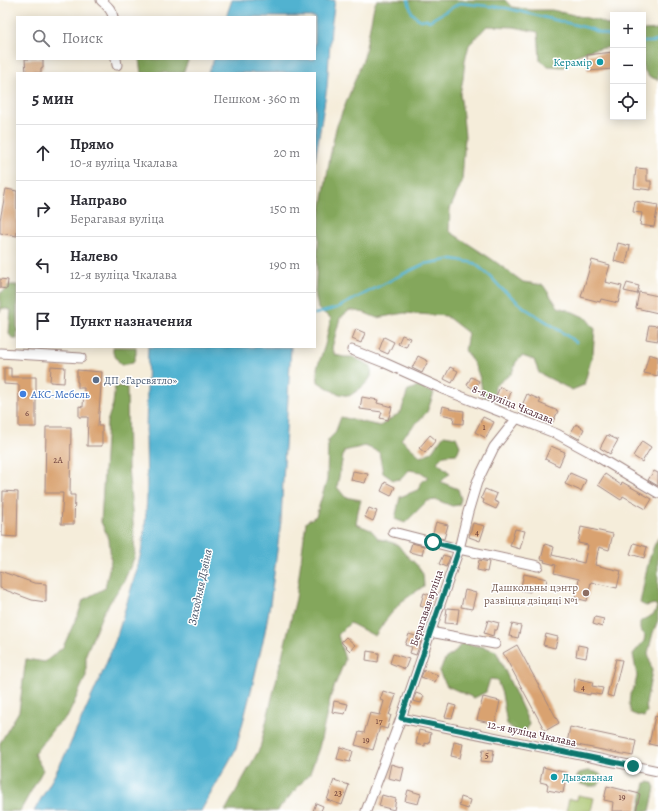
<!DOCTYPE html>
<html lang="ru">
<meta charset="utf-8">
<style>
:root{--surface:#fff;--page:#f7f7f7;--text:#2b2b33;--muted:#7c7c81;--line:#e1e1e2}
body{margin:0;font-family:Alegreya,serif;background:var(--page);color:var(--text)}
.controls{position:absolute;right:12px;top:12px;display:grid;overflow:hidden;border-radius:0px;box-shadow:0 2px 10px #0003}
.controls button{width:36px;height:36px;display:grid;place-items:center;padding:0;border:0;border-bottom:1px solid var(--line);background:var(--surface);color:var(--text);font:20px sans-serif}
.stop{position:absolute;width:12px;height:12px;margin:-9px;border:3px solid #0f766e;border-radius:50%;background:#fff}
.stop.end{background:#0f766e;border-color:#fff;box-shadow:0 1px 4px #0008}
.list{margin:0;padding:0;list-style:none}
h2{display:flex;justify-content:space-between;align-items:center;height:52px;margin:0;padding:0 16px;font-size:17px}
h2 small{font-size:13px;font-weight:400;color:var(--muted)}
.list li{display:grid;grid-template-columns:26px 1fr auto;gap:12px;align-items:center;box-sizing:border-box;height:56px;padding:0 16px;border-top:1px solid var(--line)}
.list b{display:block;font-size:15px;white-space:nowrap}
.list p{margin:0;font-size:13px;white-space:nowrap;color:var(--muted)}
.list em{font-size:13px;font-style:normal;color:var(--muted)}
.icon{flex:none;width:22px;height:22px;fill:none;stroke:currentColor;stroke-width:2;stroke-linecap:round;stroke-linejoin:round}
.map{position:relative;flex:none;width:658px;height:811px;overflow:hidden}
.search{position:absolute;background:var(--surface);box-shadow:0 2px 10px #0003;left:16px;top:16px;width:300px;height:44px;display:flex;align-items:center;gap:10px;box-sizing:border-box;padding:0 14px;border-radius:0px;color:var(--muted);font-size:15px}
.panel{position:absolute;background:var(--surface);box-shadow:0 2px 10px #0003;left:16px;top:72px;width:300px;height:276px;border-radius:0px}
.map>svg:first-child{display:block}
.green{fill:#a6c167;stroke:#787049}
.forest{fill:#84a75c;stroke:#676344}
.water{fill:#51b2d0;stroke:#4e687e}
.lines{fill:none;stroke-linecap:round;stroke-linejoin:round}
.stream{stroke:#51b2d0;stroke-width:2.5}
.building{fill:#d9a26f}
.minor-casing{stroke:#a08682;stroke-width:11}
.minor{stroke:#fff;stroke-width:9}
.route{stroke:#0f766e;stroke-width:5}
.culture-dot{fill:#0f9aa8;stroke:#fff;stroke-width:1.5}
.service-dot{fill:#5c6f8a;stroke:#fff;stroke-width:1.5}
.shop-dot{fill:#3f7fe0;stroke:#fff;stroke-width:1.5}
.education-dot{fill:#8d6e63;stroke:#fff;stroke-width:1.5}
.labels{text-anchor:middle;stroke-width:3;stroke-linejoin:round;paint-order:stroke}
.number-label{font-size:9px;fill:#6e403c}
.culture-label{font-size:11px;fill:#0d838f;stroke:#fff;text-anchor:end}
.service-label{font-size:11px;fill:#4e5e75;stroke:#fff;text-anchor:start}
.shop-label{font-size:11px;fill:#366cbe;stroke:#fff;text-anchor:start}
.street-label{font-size:11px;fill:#4a1f2b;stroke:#fff}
.education-label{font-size:11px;fill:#785e54;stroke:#fff;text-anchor:end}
.water-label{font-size:12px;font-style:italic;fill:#4d5a6d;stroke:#fff}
</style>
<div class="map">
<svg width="658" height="811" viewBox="0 0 658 811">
<rect width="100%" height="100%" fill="#fff"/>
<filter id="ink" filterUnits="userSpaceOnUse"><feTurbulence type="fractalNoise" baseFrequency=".025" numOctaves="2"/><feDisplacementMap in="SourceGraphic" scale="8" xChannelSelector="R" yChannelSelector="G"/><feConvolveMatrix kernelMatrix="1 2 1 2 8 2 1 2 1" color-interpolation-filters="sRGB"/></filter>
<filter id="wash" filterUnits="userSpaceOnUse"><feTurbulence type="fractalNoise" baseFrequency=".012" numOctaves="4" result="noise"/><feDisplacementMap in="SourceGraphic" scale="16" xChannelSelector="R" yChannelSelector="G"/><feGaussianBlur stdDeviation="0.9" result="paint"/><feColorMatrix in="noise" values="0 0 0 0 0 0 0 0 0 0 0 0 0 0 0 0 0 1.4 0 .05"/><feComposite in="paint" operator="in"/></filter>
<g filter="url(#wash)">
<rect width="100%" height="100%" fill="#f5edda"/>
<polygon class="green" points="578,795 594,798 591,811 566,811 569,799 577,800"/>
<g class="forest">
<path d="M377 0H505L512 7 531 10H552L600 21 613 27V47L594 49 577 55 564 67 548 66 540 60 538 32 514 27 487 26 469 45 465 60 463 79 460 94 462 107 465 136 462 182 450 209 449 231 493 260 523 282 543 285 558 307 573 312 586 318 595 329 593 353 584 385 572 390 539 373 534 360 522 356 516 362 512 373 495 386 494 401H488L482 395C482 378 476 365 465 351L468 333 446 316 404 313 377 318 365 313 350 310 340 318 332 348 335 355 344 357H353L371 366C371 369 372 373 371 376 368 384 356 392 349 396L336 393 318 382 317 368 325 345 331 318 318 309 315 292 320 216 330 157 336 128 364 57 374 6Z"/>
<polygon points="658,29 658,80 648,76 643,68 643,30"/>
<polygon points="139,59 187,59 188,61 183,73 141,73"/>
<polygon points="9,285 17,285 17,339 13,339 9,334 11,310 2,308 0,312 0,293 4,291"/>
<polygon points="113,347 136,347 136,354 133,363 121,365 113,353"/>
<polygon points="115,386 127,387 128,467 133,522 135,556 124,581 103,613 86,654 86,676 68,716 54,728 34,754 43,770 20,811 0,811 0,743 19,711 26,659 45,662 63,647 79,612 83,600 105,588 111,560 109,539 101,522 107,422 113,404"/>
<polygon points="418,387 434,393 427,412 401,439 421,457 431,452 444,435 456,437 460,446 457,454 444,455 437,462 450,473 441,482 458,489 461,499 459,505 452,506 437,500 427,501 405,523 395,519 400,497 420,489 420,483 428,477 421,472 409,470 401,479 393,480 383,473 379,452 365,446 344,451 337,487 345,497 361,500 358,511 356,524 371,530 379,539 388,541 398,545 405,554 416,564 423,574 424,586 401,602 385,621 375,636 350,623 338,635 345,660 331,695 319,748 310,773 277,811 225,811 260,748 296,598 306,522 316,516 327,480 328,440 335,433 341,417 380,426 401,412 408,390"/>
<path d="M658 538V620L653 633 648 653 652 671 646 704 647 712 644 717 636 715 631 713 629 705 630 694 635 685 637 676 633 654 644 641 645 635 640 630V622L654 614 657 607 655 604 646 606 640 603C645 581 647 557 658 538Z"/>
<polygon points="462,643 484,647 496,651 529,723 527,729 518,733 507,724 502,694 497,680 490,679 486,692 474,698 447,686 439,672 446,658 453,654"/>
<path d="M587 771C591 771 597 772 600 774 605 779 600 785 595 786 589 787 583 785 578 783L576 779 579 773Z"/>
<polygon points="649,782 653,783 655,788 650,811 639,811 645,783"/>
</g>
<g class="water">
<polygon points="232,0 335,0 331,28 327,87 315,161 315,73 208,73 214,59 315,59 315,17 226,17"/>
<polygon points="148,347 291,347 283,481 281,521 270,604 264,637 252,687 236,749 201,811 34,811 54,776 68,749 104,669 117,636 137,569 142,548 145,526 147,497 146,434"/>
</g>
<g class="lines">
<g class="stream">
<polyline points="408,0 412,13 420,20 427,19 429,21 460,3 506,8 588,28 613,37"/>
<polyline points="643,42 654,42 658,40"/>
<polyline points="315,314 337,308 401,275 424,264 453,259 474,263 490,276 501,288 526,309 547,322 576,342"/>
</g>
</g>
<g id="blocks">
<g class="building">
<polygon points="613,52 613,69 588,71 587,55"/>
<polygon points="25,59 43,59 43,68 41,69 41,73 26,73"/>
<polygon points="636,168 647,169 647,181 651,181 651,190 634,188"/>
<polygon points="6,189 17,191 17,236 0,233 0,220"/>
<polygon points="635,201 658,205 654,227 640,225 642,213 633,212"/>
<polygon points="618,243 630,246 626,264 614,261"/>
<polygon points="592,260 610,265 605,282 622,286 618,303 601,299 600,302 581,297"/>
<polygon points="0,279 8,280 7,289 0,288"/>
<polygon points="627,283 639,286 637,294 624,291"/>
<polygon points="639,292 658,296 658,313 636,308"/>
<polygon points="649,325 658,326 658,341 646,339"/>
<polygon points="356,329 365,333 361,343 352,339"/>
<polygon points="402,335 410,338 406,347 398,344"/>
<polygon points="384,337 394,342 388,354 379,350"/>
<polygon points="649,354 658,357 658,376 644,373"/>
<polygon points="418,356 428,361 422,373 412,368"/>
<polygon points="51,366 65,367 64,383 50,382"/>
<polygon points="450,367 458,371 452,383 444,379"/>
<polygon points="4,368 11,368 11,377 36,377 36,427 19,427 19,385 4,384"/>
<polygon points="77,370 102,372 98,426 102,426 102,446 87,446 88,417 79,417 79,406 83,407 84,388 78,388 78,382 77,382"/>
<polygon points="471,377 479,381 475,390 467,385"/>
<polygon points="500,387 511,392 507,403 495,398"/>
<polygon points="527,394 541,400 539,403 558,411 552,424 520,410"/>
<polygon points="362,397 378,400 377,403 392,407 388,420 380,418 382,412 360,409"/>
<polygon points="443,406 450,408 449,409 464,411 463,424 453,423 454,417 441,414"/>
<polygon points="483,417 494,422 486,438 475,432"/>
<polygon points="576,424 584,429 579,439 570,434"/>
<polygon points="46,427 71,427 70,495 75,495 74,524 61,524 63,493 45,493"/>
<polygon points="430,435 436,440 425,453 419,448"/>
<polygon points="607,435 618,440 610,454 600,448"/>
<polygon points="642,441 651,447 642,462 633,456"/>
<polygon points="551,446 565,452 559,466 545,459"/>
<polygon points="353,471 368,474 365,483 351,480"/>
<polygon points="654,471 658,473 658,486 648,480"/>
<polygon points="570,473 586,480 581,491 565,484"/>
<polygon points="605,474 621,485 622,482 652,499 646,509 623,496 621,500 598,485"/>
<polygon points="385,482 395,487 391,496 381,491"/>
<polygon points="485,489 497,494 494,501 499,503 496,509 483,503 484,500 481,498"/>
<polygon points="3,491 18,492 17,537 2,536"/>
<polygon points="369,508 377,511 373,521 365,517"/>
<polygon points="436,522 448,525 444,539 432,536"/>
<polygon points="473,523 485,526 480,541 469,537"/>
<polygon points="581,527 613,534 609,550 599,547 595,565 621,571 617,588 591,582 587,601 575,598 579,579 554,573 556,565 544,562 545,560 541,559 545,544 554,547 552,555 584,563 588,545 578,543"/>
<polygon points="515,529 525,531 520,549 510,546"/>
<polygon points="412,543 424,546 422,555 409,552"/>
<polygon points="634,543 647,547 644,558 630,554"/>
<polygon points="443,555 450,557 446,567 439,564"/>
<polygon points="479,560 489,562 487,572 477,570"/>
<polygon points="0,571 34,583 46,584 46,602 32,600 0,588"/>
<polygon points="524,574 547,579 545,588 532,585 530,592 520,590"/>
<polygon points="465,590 476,593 472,609 461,607"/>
<polygon points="424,593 433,596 429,609 420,606"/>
<polygon points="447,608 459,609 457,624 445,623"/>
<polygon points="595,617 604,619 602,627 593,624"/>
<polygon points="488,620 499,623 497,630 494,630 493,636 484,633"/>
<polygon points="512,624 521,626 518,638 509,636"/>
<polygon points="409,634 422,638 416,655 410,653 412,647 405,645"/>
<polygon points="546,634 558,637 555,648 543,645"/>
<polygon points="346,637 355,645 350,651 341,642"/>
<polygon points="517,645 559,723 545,731 503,653"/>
<polygon points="578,645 588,647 586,658 576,656"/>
<polygon points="367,651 379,653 378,662 366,660"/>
<polygon points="393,654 409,659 405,669 390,663"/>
<polygon points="616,659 622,660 613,697 607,695"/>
<polygon points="424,670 438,675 435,682 421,677"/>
<polygon points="575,678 593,682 592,686 603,688 601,695 590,693 590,695 573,691"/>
<polygon points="383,691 396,695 389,715 391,715 387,729 380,727 373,750 355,745 359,732 364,733 370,713 380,715 384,701 380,700"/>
<polygon points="416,693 424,696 421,703 413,701"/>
<polygon points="483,697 500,701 495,724 477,720"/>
<polygon points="334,701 348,704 345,714 332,712"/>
<polygon points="449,704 456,706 452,718 445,717"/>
<polygon points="655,716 658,717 658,746 649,744"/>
<polygon points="570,727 636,741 633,756 567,743"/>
<polygon points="419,730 431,733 429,744 425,743 425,746 416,744"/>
<polygon points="454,742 463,744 460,758 451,756"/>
<polygon points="340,747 353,751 350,762 337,759"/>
<polygon points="483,749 494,750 492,762 481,761"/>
<polygon points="391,764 404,768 401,781 388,778"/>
<polygon points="543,767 567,773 563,793 547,790 548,784 540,782"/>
<polygon points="334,780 349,785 342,805 327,800"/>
<polygon points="607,786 640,794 636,811 612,811 613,802 604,800"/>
<polygon points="408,790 421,794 418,804 405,801"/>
<polygon points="382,795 396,799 394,810 379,806"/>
<polygon points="461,797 470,800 468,809 459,806"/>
<polygon points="316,803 323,806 321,811 313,811"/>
</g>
</g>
</g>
<g filter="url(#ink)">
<use href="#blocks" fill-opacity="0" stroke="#a08682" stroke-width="1"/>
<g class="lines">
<g class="minor-casing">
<g id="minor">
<path d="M101 0C106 5 112 9 113 17"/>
<polyline points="116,59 117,65"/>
<polyline points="352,350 385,363 445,390 557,434 588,451 658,493"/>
<polyline points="0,353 81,358"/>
<polyline points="393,532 459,549 538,566"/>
<polyline points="430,632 495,644"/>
<polyline points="401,718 658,771"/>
<polyline points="366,811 401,718 459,549 468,512 477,482 494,447 517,418"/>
</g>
</g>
<use href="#minor" class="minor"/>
</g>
</g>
<g class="lines" filter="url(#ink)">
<polyline class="route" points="433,542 459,549 401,718 633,766"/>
</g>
<g class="culture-dot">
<circle cx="600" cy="62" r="4"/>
<circle cx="554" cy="777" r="4"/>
</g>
<circle class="service-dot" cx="96" cy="380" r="4"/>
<circle class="shop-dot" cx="23" cy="394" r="4"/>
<circle class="education-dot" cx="586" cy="593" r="4"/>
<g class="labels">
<g class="number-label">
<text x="27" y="416">6</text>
<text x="484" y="430">1</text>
<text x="58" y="463">2А</text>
<text x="477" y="535">4</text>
<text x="583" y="690">4</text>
<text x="379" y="724">17</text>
<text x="366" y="743">19</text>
<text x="487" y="758">5</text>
<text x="338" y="796">23</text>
<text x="622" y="800">19</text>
</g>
<g class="culture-label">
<text x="592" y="66">Керамір</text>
<text x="562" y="781" text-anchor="start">Дызельная</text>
</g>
<g class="service-label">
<text x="104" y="384">ДП «Гарсвятло»</text>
</g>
<g class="shop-label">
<text x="31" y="398">АКС-Мебель</text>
</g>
<g class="street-label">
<text transform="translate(513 404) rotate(22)" y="4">8-я вуліца Чкалава</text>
<text transform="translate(426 608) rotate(-71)" y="4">Берагавая вуліца</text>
<text transform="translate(532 733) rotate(12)" y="4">12-я вуліца Чкалава</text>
</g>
<g class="education-label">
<text x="578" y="591">Дашкольны цэнтр<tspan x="578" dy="13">развіцця дзіцяці №1</tspan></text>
</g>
<g class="water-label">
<text transform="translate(200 587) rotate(-78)" y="4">Заходняя Дзвіна</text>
</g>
</g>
</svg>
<div class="controls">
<button>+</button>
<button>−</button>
<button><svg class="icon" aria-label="locate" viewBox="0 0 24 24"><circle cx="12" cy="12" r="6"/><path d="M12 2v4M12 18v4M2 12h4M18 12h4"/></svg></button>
</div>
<div class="stop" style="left:433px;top:542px"></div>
<div class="stop end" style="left:633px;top:766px"></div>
<div class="search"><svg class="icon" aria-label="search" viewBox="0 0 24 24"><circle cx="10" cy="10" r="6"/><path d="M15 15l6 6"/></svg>Поиск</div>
<section class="panel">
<h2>5 мин<small>Пешком · 360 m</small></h2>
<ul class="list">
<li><svg class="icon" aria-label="ahead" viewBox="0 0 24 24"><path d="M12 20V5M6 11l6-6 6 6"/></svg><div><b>Прямо</b><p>10-я вуліца Чкалава</p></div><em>20 m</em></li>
<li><svg class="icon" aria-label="right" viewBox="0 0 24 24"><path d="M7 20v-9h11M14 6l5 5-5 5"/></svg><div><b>Направо</b><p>Берагавая вуліца</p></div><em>150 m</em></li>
<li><svg class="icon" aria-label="left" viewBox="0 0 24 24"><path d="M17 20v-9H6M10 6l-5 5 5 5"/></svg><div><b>Налево</b><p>12-я вуліца Чкалава</p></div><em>190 m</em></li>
<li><svg class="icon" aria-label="arrive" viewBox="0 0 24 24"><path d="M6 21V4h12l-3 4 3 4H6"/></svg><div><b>Пункт назначения</b></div></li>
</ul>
</section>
</div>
